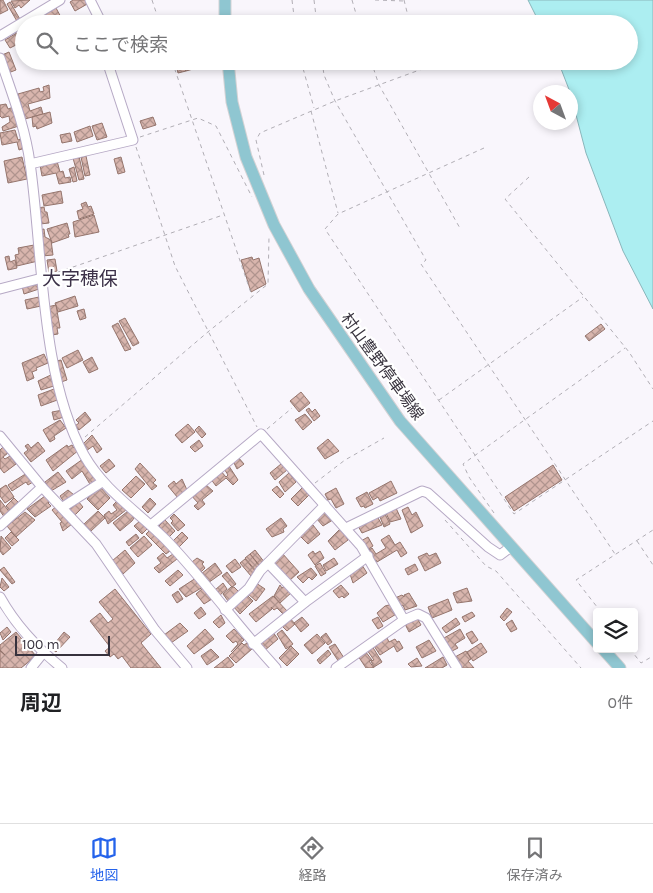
<!DOCTYPE html>
<html lang="ja">
<meta charset="utf-8">
<style>
:root{--surface:#fff;--page:#f6f6f6;--text:#202124;--muted:#757577;--line:#e0e0e0;--accent:#2563eb}
body{margin:0;font-family:Karla,"Noto Sans JP",sans-serif;background:var(--page);color:var(--text)}
.controls{position:absolute;right:15px;bottom:15px;display:grid;overflow:hidden;border-radius:5px;box-shadow:0 2px 8px #0003}
.controls button{width:45px;height:45px;display:grid;place-items:center;padding:0;border:0;border-bottom:1px solid var(--line);background:var(--surface);color:var(--text);font:25px sans-serif}
.compass{position:absolute;left:533px;top:85px;width:45px;height:45px;border-radius:50%;background:var(--surface);box-shadow:0 2px 8px #0003;rotate:319deg}
.scale{position:absolute;left:15px;bottom:12px;width:95px;box-sizing:border-box;padding-left:5px;border:2px solid #37323d;border-top:0;font-size:14px;line-height:18px;white-space:nowrap;color:#37323d;-webkit-text-stroke:4px #fff;paint-order:stroke}
.list{margin:0;padding:0;list-style:none}
h2{display:flex;justify-content:space-between;align-items:center;height:65px;margin:0;padding:0 20px;font-size:21px}
h2 small{font-size:16px;font-weight:400;color:var(--muted)}
.icon{flex:none;width:28px;height:28px;fill:none;stroke:currentColor;stroke-width:2;stroke-linecap:round;stroke-linejoin:round}
.map{position:relative;flex:none;width:653px;height:668px;overflow:hidden}
.search{position:absolute;background:var(--surface);box-shadow:0 2px 8px #0003;left:15px;right:15px;top:15px;height:55px;display:flex;align-items:center;gap:12px;box-sizing:border-box;padding:0 18px;border-radius:28px;color:var(--muted);font-size:19px}
.sheet{height:155px;background:var(--surface)}
nav{display:flex;justify-content:space-around;align-items:center;box-sizing:border-box;height:70px;border-top:1px solid var(--line);background:var(--surface);font-size:14px;color:var(--muted)}
nav a{display:grid;justify-items:center;gap:2px}
nav .on{color:var(--accent)}
.map>svg:first-child{display:block}
.water{fill:#aceef1;stroke:#89b6bb}
.building{fill:url(#building-cross-hatch);stroke:#95756d}
.lines{fill:none;stroke-linecap:round;stroke-linejoin:round}
.minor-casing{stroke:#b6a9c5;stroke-width:11}
.major-casing{stroke:#d3d2d4;stroke-width:13}
.path{stroke:#b1aeb5;stroke-width:1;stroke-dasharray:4 4;stroke-linecap:butt}
.minor{stroke:#fff;stroke-width:9}
.major{stroke:#8fc6d1;stroke-width:11}
.labels{text-anchor:middle;stroke-width:4.5;stroke-linejoin:round;paint-order:stroke}
.street-label{font-size:16px;fill:#37323d;stroke:#fff}
.quarter-label{font-size:19px;fill:#3d3249;stroke:#fff}
</style>
<div class="map">
<svg width="653" height="668" viewBox="0 0 653 668">
<defs>
<pattern id="building-cross-hatch" width="8" height="8" patternUnits="userSpaceOnUse" patternTransform="scale(1.25)"><rect width="8" height="8" fill="#d8b5ad"/><path d="M0 0l8 8M0 8l8-8" fill="none" stroke="#b0948e"/></pattern>
</defs>
<rect width="100%" height="100%" fill="#f9f6fc"/>
<polygon class="water" points="528,0 653,0 653,309 623,251 586,153 570,92 558,61 629,61 629,24 540,24"/>
<g class="building">
<polygon points="0,0 3,0 8,10 0,14"/>
<polygon points="30,0 21,8 19,5 15,8 11,1"/>
<polygon points="73,0 87,0 89,3 75,11 70,2"/>
<polygon points="10,2 21,21 18,23 7,4"/>
<polygon points="56,8 62,19 55,24 44,24 40,17"/>
<polygon points="20,31 24,41 10,48 5,40"/>
<polygon points="9,52 16,70 8,73 2,55"/>
<polygon points="175,61 182,61 186,71 178,73"/>
<polygon points="182,61 190,61 193,69 186,71"/>
<polygon points="49,85 50,98 28,104 30,111 41,107 43,114 25,119 18,94 39,88 40,92 44,91 43,87"/>
<polygon points="6,104 8,109 16,106 22,125 3,131 2,127 10,122 9,116 2,118 0,116 0,105"/>
<polygon points="50,112 52,123 37,129 36,126 33,127 32,117"/>
<polygon points="153,117 156,125 143,129 140,121"/>
<polygon points="102,123 107,137 97,140 92,126"/>
<polygon points="90,126 93,136 77,142 74,132"/>
<polygon points="15,130 18,140 23,138 25,148 19,150 17,142 2,145 0,133"/>
<polygon points="70,133 72,141 62,143 60,135"/>
<polygon points="79,156 84,179 79,180 73,158"/>
<polygon points="86,156 90,175 85,176 81,157"/>
<polygon points="22,157 27,179 8,183 4,161"/>
<polygon points="121,157 125,172 118,174 114,159"/>
<polygon points="57,161 60,172 63,171 65,178 70,177 71,182 59,184 56,173 42,176 40,165"/>
<polygon points="74,167 77,181 73,182 69,169"/>
<polygon points="61,191 63,203 44,206 42,195"/>
<polygon points="86,202 88,207 91,206 94,214 79,219 77,211 83,209 81,204"/>
<polygon points="44,207 45,212 47,212 49,223 40,224 37,208"/>
<polygon points="94,215 99,232 75,237 73,222"/>
<polygon points="67,223 70,234 68,234 69,237 52,243 47,229"/>
<polygon points="44,229 45,237 51,240 53,255 42,256 39,230"/>
<polygon points="34,245 38,261 17,266 15,255 19,254 18,248"/>
<polygon points="9,256 10,262 15,260 17,268 8,270 5,257"/>
<polygon points="252,257 253,260 259,258 266,284 251,292 241,260"/>
<polygon points="55,259 57,271 49,273 47,260"/>
<polygon points="37,281 39,289 24,294 22,286"/>
<polygon points="75,296 78,306 58,312 55,303"/>
<polygon points="39,297 41,306 27,309 25,300"/>
<polygon points="56,305 60,328 57,328 58,334 52,335 47,307"/>
<polygon points="84,309 86,318 80,320 77,311"/>
<polygon points="125,318 139,343 133,346 119,321"/>
<polygon points="118,323 131,349 125,351 112,326"/>
<polygon points="601,324 605,329 589,341 585,336"/>
<polygon points="78,350 83,360 67,368 62,358"/>
<polygon points="44,354 48,363 36,368 37,370 32,372 34,378 27,381 22,363"/>
<polygon points="92,357 98,369 89,373 83,362"/>
<polygon points="61,360 67,380 61,382 56,361"/>
<polygon points="53,374 57,385 41,390 38,381"/>
<polygon points="54,389 60,399 41,406 38,395"/>
<polygon points="301,392 310,403 299,412 290,401"/>
<polygon points="309,408 312,412 315,409 320,416 314,421 306,410"/>
<polygon points="63,410 64,417 54,420 52,412"/>
<polygon points="85,412 91,420 79,430 75,426 79,423 76,420"/>
<polygon points="305,414 312,422 303,430 295,420"/>
<polygon points="60,420 66,428 54,436 55,439 50,442 43,430"/>
<polygon points="188,424 195,432 182,443 175,435"/>
<polygon points="199,426 206,434 202,438 195,430"/>
<polygon points="92,435 102,449 97,453 93,446 86,451 82,445"/>
<polygon points="328,439 339,451 325,459 317,448"/>
<polygon points="199,440 203,446 195,452 190,447"/>
<polygon points="38,442 45,451 31,462 24,453 28,450 25,446 28,444 31,448"/>
<polygon points="67,445 68,447 72,445 74,448 77,446 79,450 53,471 46,460"/>
<polygon points="3,447 8,453 3,457 5,459 10,456 16,464 4,473 0,468 0,450"/>
<polygon points="238,457 244,464 237,469 233,461"/>
<polygon points="83,459 98,481 91,486 82,471 72,479 66,471"/>
<polygon points="109,459 115,466 106,473 100,466"/>
<polygon points="140,463 156,480 153,483 157,486 152,490 135,469"/>
<polygon points="227,463 238,480 233,485 226,478 216,486 210,478 220,470 226,477 228,475 223,467"/>
<polygon points="281,464 287,470 275,480 270,473"/>
<polygon points="553,465 562,480 514,511 505,497"/>
<polygon points="58,472 66,482 51,491 45,482"/>
<polygon points="27,473 33,482 28,485 26,482 12,491 8,485"/>
<polygon points="289,473 296,482 285,492 279,482"/>
<polygon points="136,476 145,484 131,498 122,490"/>
<polygon points="182,479 187,490 178,498 168,486 174,481 176,484"/>
<polygon points="391,481 397,493 380,501 378,497 373,500 369,493"/>
<polygon points="205,484 213,491 202,500 205,504 198,510 194,506 198,503 190,494"/>
<polygon points="6,485 14,497 5,503 0,496 0,489"/>
<polygon points="277,486 284,494 280,498 272,490"/>
<polygon points="100,487 110,498 98,510 87,499"/>
<polygon points="303,487 310,494 298,506 291,499"/>
<polygon points="336,488 344,504 336,508 331,499 328,500 325,494"/>
<polygon points="68,490 74,495 64,502 60,496"/>
<polygon points="367,492 373,504 365,508 364,506 361,507 356,498"/>
<polygon points="45,496 50,501 48,503 51,506 35,517 27,509"/>
<polygon points="14,498 20,504 11,512 6,506"/>
<polygon points="150,498 156,504 148,513 142,507"/>
<polygon points="0,500 11,514 5,518 0,511"/>
<polygon points="118,500 126,510 108,524 104,515 109,511 111,514 117,510 113,505"/>
<polygon points="78,501 83,507 74,516 69,510"/>
<polygon points="57,506 72,524 63,531 60,523 62,522 52,510"/>
<polygon points="408,507 412,515 416,512 423,526 411,533 402,510"/>
<polygon points="326,508 336,518 323,526 316,518"/>
<polygon points="396,508 401,519 390,522 386,513"/>
<polygon points="98,511 105,518 91,531 84,524"/>
<polygon points="128,511 134,518 132,521 120,531 113,523"/>
<polygon points="25,512 35,520 16,537 7,526"/>
<polygon points="174,514 185,525 178,531 171,523 173,521 170,518"/>
<polygon points="385,514 390,524 384,527 380,517"/>
<polygon points="377,516 382,525 362,533 358,526"/>
<polygon points="281,518 287,526 283,529 284,532 272,537 266,529"/>
<polygon points="165,520 175,531 169,537 159,526"/>
<polygon points="140,521 147,529 142,534 134,526"/>
<polygon points="313,525 320,534 308,544 300,536 302,535 300,533"/>
<polygon points="343,526 349,535 346,537 348,540 335,550 328,541"/>
<polygon points="150,530 170,551 166,554 146,534"/>
<polygon points="11,532 19,540 12,546 5,538"/>
<polygon points="182,532 188,538 179,547 173,541"/>
<polygon points="136,534 139,538 129,546 126,542"/>
<polygon points="389,535 395,545 400,542 407,553 401,557 397,550 377,562 376,560 373,562 367,551 372,548 376,554 386,548 381,540"/>
<polygon points="1,536 11,548 3,555 0,551"/>
<polygon points="144,536 152,545 138,557 130,548"/>
<polygon points="368,537 373,546 367,550 361,541"/>
<polygon points="125,550 135,563 123,574 112,561"/>
<polygon points="255,550 265,563 261,567 250,554"/>
<polygon points="313,551 315,554 320,551 324,558 315,565 308,555"/>
<polygon points="163,553 167,558 173,554 177,559 159,573 154,568 161,563 157,558"/>
<polygon points="282,553 299,572 289,581 272,562"/>
<polygon points="427,553 429,556 436,553 441,563 425,571 418,557"/>
<polygon points="250,554 260,567 256,571 245,558"/>
<polygon points="197,558 204,562 202,564 205,568 201,572 192,562"/>
<polygon points="334,558 338,564 326,571 323,565"/>
<polygon points="235,559 241,567 232,573 226,566"/>
<polygon points="245,559 256,572 251,576 240,563"/>
<polygon points="215,563 222,573 208,583 201,574"/>
<polygon points="320,563 326,573 321,576 315,566"/>
<polygon points="415,564 418,570 408,575 405,569"/>
<polygon points="362,565 367,573 353,583 350,574"/>
<polygon points="4,567 15,582 12,584 0,570"/>
<polygon points="311,568 317,575 312,580 309,577 303,583 297,577"/>
<polygon points="178,570 183,575 170,586 165,581"/>
<polygon points="227,572 236,584 232,587 222,576"/>
<polygon points="2,578 9,587 4,591 0,587"/>
<polygon points="196,578 203,587 186,597 179,589"/>
<polygon points="223,583 227,589 220,595 215,590"/>
<polygon points="256,583 265,589 256,601 247,593"/>
<polygon points="280,585 282,588 286,585 292,592 280,603 274,596"/>
<polygon points="341,585 349,594 344,598 342,596 339,598 333,591"/>
<polygon points="231,587 234,587 239,592 228,601 223,594"/>
<polygon points="203,588 212,599 204,604 196,594"/>
<polygon points="467,588 472,601 457,603 453,593"/>
<polygon points="115,589 151,634 141,643 161,668 131,668 122,656 118,659 114,654 110,657 105,651 110,647 90,621 100,613 108,623 113,619 99,602"/>
<polygon points="178,591 183,599 177,603 172,595"/>
<polygon points="409,593 417,606 405,610 403,605 399,607 395,598 402,595 404,597 404,595"/>
<polygon points="246,594 253,601 240,614 233,606"/>
<polygon points="273,596 288,612 284,615 277,608 274,610 271,607 272,609 256,622 249,614"/>
<polygon points="448,599 452,610 432,618 428,607"/>
<polygon points="393,604 398,613 383,622 377,613 385,606"/>
<polygon points="201,607 206,614 199,619 194,613"/>
<polygon points="507,608 512,612 504,621 500,617"/>
<polygon points="472,612 475,616 465,622 462,617"/>
<polygon points="221,615 225,623 219,628 213,622"/>
<polygon points="289,617 295,624 287,631 280,624"/>
<polygon points="302,617 309,625 301,632 294,623"/>
<polygon points="378,617 383,626 378,629 372,620"/>
<polygon points="417,618 421,625 409,632 405,624"/>
<polygon points="456,618 460,624 446,633 442,628"/>
<polygon points="512,620 517,629 511,632 506,624"/>
<polygon points="180,623 188,631 171,643 164,635"/>
<polygon points="7,627 11,632 3,640 0,633"/>
<polygon points="205,629 214,639 194,654 187,646"/>
<polygon points="234,629 244,640 231,652 238,644 236,641 233,643 226,636"/>
<polygon points="460,629 465,638 455,644 458,648 452,651 444,638"/>
<polygon points="282,630 293,644 286,649 277,634"/>
<polygon points="272,631 278,639 264,651 258,643"/>
<polygon points="472,631 478,640 472,644 466,634"/>
<polygon points="16,632 36,656 21,668 0,668 0,651 5,655 0,650 0,645"/>
<polygon points="64,632 70,637 56,652 51,648"/>
<polygon points="326,633 332,642 328,645 321,637"/>
<polygon points="317,634 325,643 312,654 304,645"/>
<polygon points="387,638 389,642 395,639 397,642 399,641 403,648 397,652 394,646 380,655 374,646"/>
<polygon points="429,640 436,651 422,658 416,647"/>
<polygon points="242,643 244,645 247,643 252,649 236,663 229,656"/>
<polygon points="481,643 487,652 473,661 467,652"/>
<polygon points="335,644 344,658 339,662 329,647"/>
<polygon points="291,646 299,654 287,666 279,658"/>
<polygon points="372,646 382,662 374,667 371,661 374,660 367,650"/>
<polygon points="211,649 219,657 207,665 201,656"/>
<polygon points="328,650 331,654 320,664 317,660"/>
<polygon points="365,651 372,660 369,661 374,668 366,668 358,656"/>
<polygon points="466,651 471,659 468,661 474,668 462,668 455,657"/>
<polygon points="228,657 234,665 230,668 214,668"/>
<polygon points="443,657 447,665 442,668 425,668"/>
<polygon points="417,658 422,666 411,667 408,664"/>
</g>
<g class="lines">
<g class="minor-casing">
<g id="minor">
<polyline points="90,0 102,24"/>
<polyline points="0,36 60,0"/>
<path d="M0 58C12 94 25 126 30 163 43 252 40 376 84 455 105 492 139 512 168 542 206 582 238 627 276 668"/>
<polyline points="30,164 133,140 107,61"/>
<polyline points="0,289 42,278"/>
<polyline points="0,436 42,487 96,544 155,630 187,668"/>
<polyline points="63,507 102,482"/>
<polyline points="151,525 261,434 361,546 404,620"/>
<polyline points="0,526 42,487"/>
<polyline points="346,528 422,491 428,493 488,547 500,555 511,547"/>
<polyline points="268,563 305,602"/>
<path d="M0 597C15 624 37 648 62 668"/>
<polyline points="225,610 249,588 260,571 325,505"/>
<polyline points="253,644 308,600 368,556"/>
<polyline points="31,668 43,653"/>
<polyline points="336,668 404,620 418,614 426,618 457,668"/>
</g>
</g>
<g class="major-casing">
<g id="major">
<polyline points="225,24 225,0"/>
<polyline points="228,61 232,102 246,157 274,225 309,289 400,421 597,643"/>
<polyline points="603,649 620,668"/>
</g>
</g>
<g class="path">
<polyline points="152,0 160,24"/>
<polyline points="292,0 295,24"/>
<polyline points="314,0 317,24"/>
<polyline points="352,0 359,24"/>
<polyline points="375,0 404,1"/>
<polyline points="404,0 410,24"/>
<polyline points="172,61 252,296"/>
<polyline points="301,61 314,108"/>
<polyline points="322,61 324,75 335,101 426,260 421,264 615,554"/>
<polyline points="371,61 379,85 461,230"/>
<polyline points="420,61 422,70"/>
<polyline points="311,111 338,213"/>
<polyline points="140,137 198,118 216,126 252,197"/>
<polyline points="136,147 175,266 257,427"/>
<polyline points="484,148 338,214 325,229 514,514 653,421"/>
<polyline points="264,175 256,140 260,133 335,101 444,61"/>
<polyline points="529,177 505,199 629,352 653,389"/>
<polyline points="50,275 223,215"/>
<polyline points="439,400 583,297"/>
<polyline points="267,429 292,408"/>
<polyline points="85,437 209,331 268,284 269,237"/>
<polyline points="315,483 345,460 384,438"/>
<polyline points="494,513 469,477 463,464 625,348"/>
<polyline points="445,520 486,566 496,571 581,668"/>
<polyline points="637,541 653,565"/>
<polyline points="601,612 576,580 653,530"/>
<polyline points="630,649 641,663 653,656"/>
</g>
<use href="#minor" class="minor"/>
<use href="#major" class="major"/>
</g>
<g class="labels">
<g class="street-label">
<text transform="translate(383 366) rotate(54)" y="6">村山豊野停車場線</text>
</g>
<g class="quarter-label">
<text x="80" y="285">大字穂保</text>
</g>
</g>
</svg>
<div class="controls">
<button><svg class="icon" aria-label="layers" viewBox="0 0 24 24"><path d="M12 4l9 5-9 5-9-5zM3 14l9 5 9-5"/></svg></button>
</div>
<svg class="compass" viewBox="-18 -18 36 36"><path d="M0-13l5 13h-10z" fill="#e53935"/><path d="M0 13l5-13h-10z" fill="#757577"/></svg>
<div class="scale">100 m</div>
<div class="search"><svg class="icon" aria-label="search" viewBox="0 0 24 24"><circle cx="10" cy="10" r="6"/><path d="M15 15l6 6"/></svg>ここで検索</div>
</div>
<section class="sheet">
<h2>周辺<small>0件</small></h2>
<ul class="list">
</ul>
</section>
<nav>
<a class="on"><svg class="icon" aria-label="map" viewBox="0 0 24 24"><path d="M3 6l6-2 6 2 6-2v14l-6 2-6-2-6 2zM9 4v14M15 6v14"/></svg>地図</a>
<a><svg class="icon" aria-label="directions" viewBox="0 0 24 24"><path d="M12 3l9 9-9 9-9-9zM9 14v-3h6M13 9l2 2-2 2"/></svg>経路</a>
<a><svg class="icon" aria-label="saved" viewBox="0 0 24 24"><path d="M7 4h10v16l-5-4-5 4z"/></svg>保存済み</a>
</nav>
